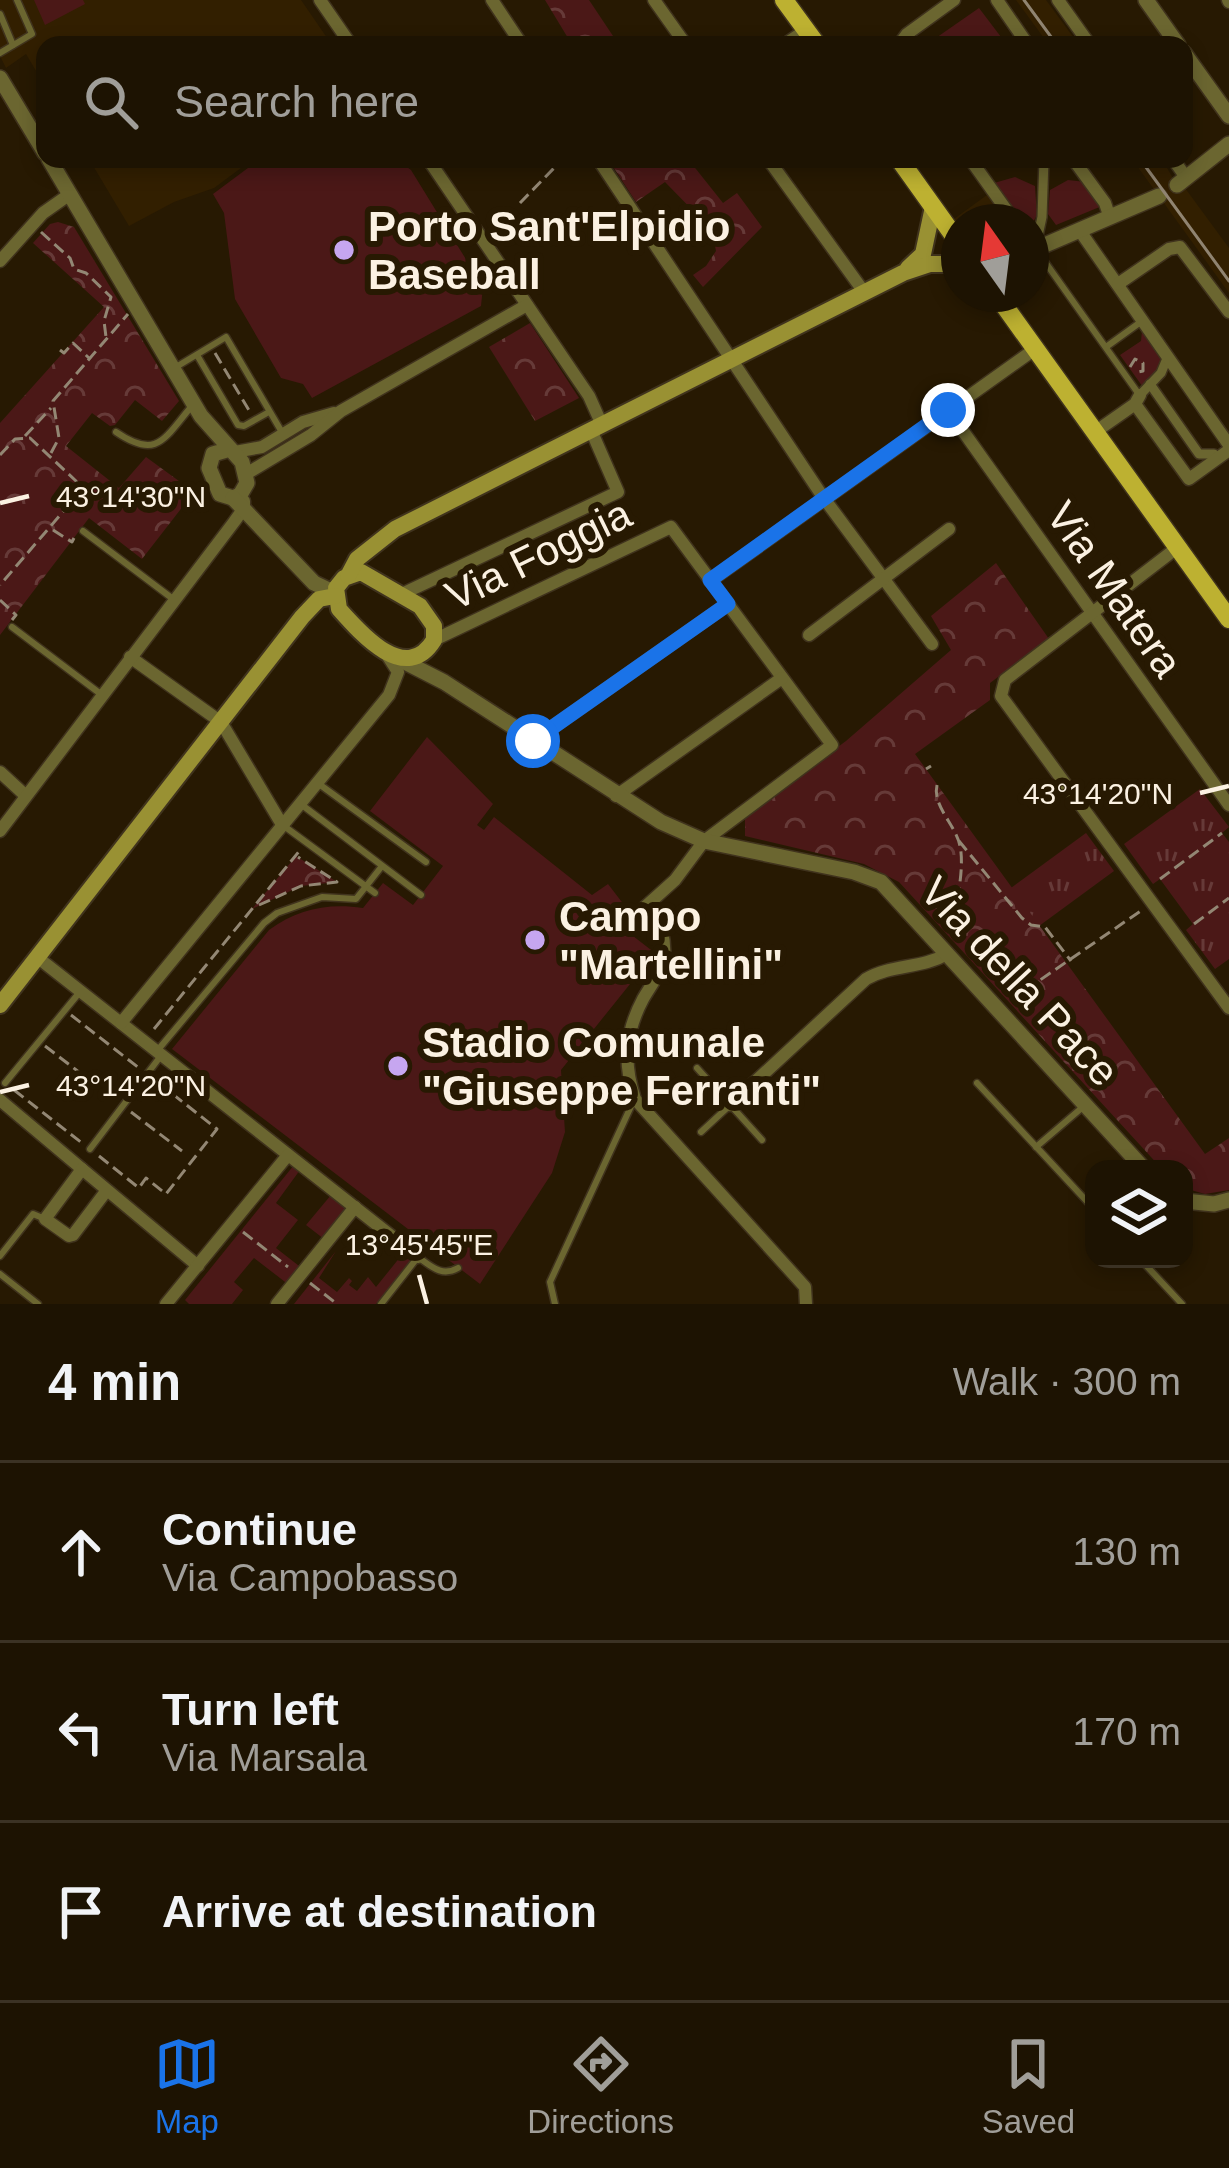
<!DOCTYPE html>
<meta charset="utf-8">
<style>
:root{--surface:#1d1302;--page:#251c0c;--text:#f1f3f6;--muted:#a09e99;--line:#3b3224;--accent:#1a73e8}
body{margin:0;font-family:Arial,sans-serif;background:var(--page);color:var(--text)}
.controls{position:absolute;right:36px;bottom:36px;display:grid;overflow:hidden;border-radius:24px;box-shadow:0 6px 18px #0003}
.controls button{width:108px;height:108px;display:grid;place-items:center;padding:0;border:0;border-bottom:3px solid var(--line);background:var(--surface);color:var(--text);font:60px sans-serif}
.compass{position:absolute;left:941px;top:204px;width:108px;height:108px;border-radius:50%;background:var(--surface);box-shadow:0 6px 18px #0003;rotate:346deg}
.stop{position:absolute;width:36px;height:36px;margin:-27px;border:9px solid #1a73e8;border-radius:50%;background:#fff}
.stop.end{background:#1a73e8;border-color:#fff;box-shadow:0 3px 12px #0008}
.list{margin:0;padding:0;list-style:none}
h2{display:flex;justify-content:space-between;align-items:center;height:156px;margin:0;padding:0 48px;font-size:51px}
h2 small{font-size:39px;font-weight:400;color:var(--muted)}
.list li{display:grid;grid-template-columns:78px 1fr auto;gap:36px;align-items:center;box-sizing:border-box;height:180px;padding:0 48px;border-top:3px solid var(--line)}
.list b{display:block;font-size:45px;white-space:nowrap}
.list p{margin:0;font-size:39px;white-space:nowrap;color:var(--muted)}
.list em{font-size:39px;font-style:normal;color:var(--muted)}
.icon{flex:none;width:66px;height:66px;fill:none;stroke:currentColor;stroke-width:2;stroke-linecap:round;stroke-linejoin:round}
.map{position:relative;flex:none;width:1229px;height:1304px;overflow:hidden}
.search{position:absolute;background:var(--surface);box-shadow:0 6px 18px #0003;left:36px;right:36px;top:36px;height:132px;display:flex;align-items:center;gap:30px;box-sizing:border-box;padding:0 42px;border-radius:24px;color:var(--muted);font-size:45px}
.sheet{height:696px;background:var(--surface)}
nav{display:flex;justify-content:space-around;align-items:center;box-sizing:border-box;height:168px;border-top:3px solid var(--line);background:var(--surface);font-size:33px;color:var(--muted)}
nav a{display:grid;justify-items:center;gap:6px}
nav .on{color:var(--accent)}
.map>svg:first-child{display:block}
.built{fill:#321f00}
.grass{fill:url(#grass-tufts)}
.park{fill:url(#park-crowns)}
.garden{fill:#4b1817}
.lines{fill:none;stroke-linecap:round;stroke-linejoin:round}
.service-casing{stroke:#40331d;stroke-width:9}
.pedestrian-casing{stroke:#40331d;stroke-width:12}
.minor-casing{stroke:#40331d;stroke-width:15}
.tertiary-casing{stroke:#40331d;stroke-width:18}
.secondary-casing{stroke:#40331d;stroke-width:20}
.primary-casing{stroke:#40331d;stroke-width:21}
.path{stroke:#938774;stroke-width:3;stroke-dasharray:12 6;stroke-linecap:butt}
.service{stroke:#6b6630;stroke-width:6}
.pedestrian{stroke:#6b6630;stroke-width:9}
.minor{stroke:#6b6630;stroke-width:12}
.tertiary{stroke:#6b6630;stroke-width:15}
.secondary{stroke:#999133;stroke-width:16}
.primary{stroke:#bdb131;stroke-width:18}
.rail{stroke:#908471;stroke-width:3}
.route{stroke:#1a73e8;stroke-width:15}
.ticks{fill:none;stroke:#fbf1e2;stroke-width:4.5}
.poi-dot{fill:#c6a6f0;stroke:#271902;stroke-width:4.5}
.labels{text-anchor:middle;stroke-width:12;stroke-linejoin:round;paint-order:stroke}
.poi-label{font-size:42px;font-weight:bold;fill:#fbf1e2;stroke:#271902;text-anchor:start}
.street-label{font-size:42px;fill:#fbf1e2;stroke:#271902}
.ticks-label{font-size:30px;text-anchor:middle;fill:#fbf1e2;stroke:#271902;stroke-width:12;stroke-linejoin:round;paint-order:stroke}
</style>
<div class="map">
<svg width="1229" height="1304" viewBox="0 0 1229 1304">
<defs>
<pattern id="grass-tufts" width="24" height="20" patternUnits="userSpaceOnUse" patternTransform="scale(3)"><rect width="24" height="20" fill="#4b1817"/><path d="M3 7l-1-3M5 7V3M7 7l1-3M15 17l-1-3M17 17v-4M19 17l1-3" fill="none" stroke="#663a38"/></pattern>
<pattern id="park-crowns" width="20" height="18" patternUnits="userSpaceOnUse" patternTransform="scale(3)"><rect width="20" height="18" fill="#4b1817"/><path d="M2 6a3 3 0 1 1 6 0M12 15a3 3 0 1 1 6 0" fill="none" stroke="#663a38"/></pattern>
</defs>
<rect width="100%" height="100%" fill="#271902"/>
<g class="built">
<polygon points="0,0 301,0 332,45 45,45 45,86 26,54 6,68 0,56"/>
<polygon points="1016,0 1046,0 1079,45 1049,45"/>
<polygon points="89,159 253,159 214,188 174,202 129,226"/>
<polygon points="1132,159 1162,159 1179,189 1185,188 1229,248 1229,293"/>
<polygon points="987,195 1007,222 959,222 959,227 954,219"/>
</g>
<g class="grass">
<polygon points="1200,789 1229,827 1222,833 1229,842 1229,959 1215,969 1186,930 1193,924 1160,879 1153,884 1124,844"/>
<polygon points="1086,833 1114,871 1039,926 1011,888"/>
</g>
<g class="park">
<polygon points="545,0 589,0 619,45 560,45 568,38"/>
<polygon points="608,159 688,159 723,203 737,193 762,227 703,287 693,275 706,266 716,251 712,230 665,182 636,202"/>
<polygon points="58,222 74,227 179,401 162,421 135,400 115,425 110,426 92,413 66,446 119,488 146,457 194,492 142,559 89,518 0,635 0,423 104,307 33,243 50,224"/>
<polygon points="530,323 579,398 535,421 489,347"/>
<polygon points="996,563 1049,639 990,683 990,700 915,754 1205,1154 1229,1138 1229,1190 1205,1194 1184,1188 1184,1169 1162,1169 899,882 864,864 745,836 745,816 846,741 951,650 931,616"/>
<polygon points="296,856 337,882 301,886 252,909"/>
</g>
<g class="garden">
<polygon points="34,0 83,0 85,4 45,25"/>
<polygon points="979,8 1001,37 990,45 937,45 933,40"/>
<polygon points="260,159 396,159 411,170 483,287 481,306 312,398 303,384 281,378 235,299 224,213 213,194"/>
<polygon points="1015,177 1035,186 1037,215 1031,226 1031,222 1022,222 994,183"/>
<polygon points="1068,180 1086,182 1102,206 1056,225 1048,214 1050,190"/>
<polygon points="1142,330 1166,363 1145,390 1120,355 1141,341"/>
<path d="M427 737 493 804 477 825 484 830 494 817 592 895 608 884 628 910 624 929 655 953 561 1070 565 1132 552 1173 480 1284 172 1049 269 930C298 909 327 903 363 908L383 883 413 905 443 866 370 811Z"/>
<polygon points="294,1165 300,1170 276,1203 298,1220 276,1248 303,1269 289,1285 254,1258 234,1282 243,1290 232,1304 189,1304 185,1300"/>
<polygon points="331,1195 347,1208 324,1239 306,1225"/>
<polygon points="336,1251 319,1278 337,1292 349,1278 352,1281 349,1285 357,1291 368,1277 376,1287 405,1251 411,1260 376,1304 294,1304"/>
</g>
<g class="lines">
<g class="service-casing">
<g id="service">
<polyline points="0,14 13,45"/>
<polyline points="0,53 32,34 17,0"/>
<polyline points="1038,252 1138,393"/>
<polyline points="1106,347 1142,321"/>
<polyline points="197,355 238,425 244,426 269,412"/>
<polyline points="176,367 226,337 283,434"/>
<path d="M116 432C157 460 164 439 191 407"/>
<polyline points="83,531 173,599"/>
<polyline points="12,627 102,695"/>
<polyline points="319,784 426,862"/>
<polyline points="302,805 421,895"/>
<polyline points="284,826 375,893"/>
<polyline points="157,1051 264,923 277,913 322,897 356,899 382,866"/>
<polyline points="697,1068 762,1140"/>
<polyline points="5,1083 79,993"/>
<polyline points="977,1083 1094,1209"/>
<polyline points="701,1132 728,1107"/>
<polyline points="1036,1147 1084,1106"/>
<polyline points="90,1149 160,1057"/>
<polyline points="0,1256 33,1214 45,1219"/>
<polyline points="1140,1259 1182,1304"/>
<polyline points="0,1274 38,1304"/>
<path d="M381 1304 418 1257C432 1267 442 1277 458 1268"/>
<polyline points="555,1304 550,1282 633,1102"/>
</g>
</g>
<g class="pedestrian-casing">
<g id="pedestrian">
<polyline points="1035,250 1042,217 1044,159"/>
<polyline points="1150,384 1199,454 1214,454 1217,459"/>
<polyline points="1140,395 1161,373 1168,356"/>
</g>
</g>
<g class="minor-casing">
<g id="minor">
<polyline points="320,0 351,45"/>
<polyline points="492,0 522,45"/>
<polyline points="654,0 686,45"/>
<polyline points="997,0 1028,45"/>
<polyline points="1058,0 1090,45"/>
<polyline points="1228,0 1229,2"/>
<polyline points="784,45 806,30"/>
<polyline points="899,45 907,34 954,0"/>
<polyline points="428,159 589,396 602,425"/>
<polyline points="598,159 823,497 932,644"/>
<polyline points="768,159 864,292"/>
<polyline points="970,159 1015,222"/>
<polyline points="1073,159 1105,203 1110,218"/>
<polyline points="1173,159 1185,176"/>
<polyline points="1080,231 1229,445"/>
<polyline points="0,261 43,213 70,194"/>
<polyline points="1118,284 1169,249 1180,247 1229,312"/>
<polyline points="1135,404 1189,479 1229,450"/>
<polyline points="948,410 1229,805"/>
<polyline points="1095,432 1135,404 1140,395"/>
<polyline points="235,452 262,447 303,422 334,413"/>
<polyline points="246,474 311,435 341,411 527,305"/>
<polyline points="1178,547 1005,680 1001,696 1229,1008"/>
<polyline points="710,581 1035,349"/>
<polyline points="402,594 618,492 591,430"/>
<polyline points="809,635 949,529"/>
<polyline points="434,640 671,527 832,745 704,841 675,880 636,915"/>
<polyline points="130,657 221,722 281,823"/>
<polyline points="533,741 728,604"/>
<polyline points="0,772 26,796"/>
<polyline points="616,796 782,678"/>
<polyline points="0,831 234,522 244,508 244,501"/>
<path d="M651 902C658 920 666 936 664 956 662 972 651 985 643 999 625 1033 623 1063 635 1099L805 1287 806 1304"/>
<polyline points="37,957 418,1257"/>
<polyline points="121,1023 389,695 398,672 387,655"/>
<polyline points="0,1100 82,1169"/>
<path d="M730 1105 866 979C892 964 921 969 947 954"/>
<polyline points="107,1190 73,1235 69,1236 45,1219 82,1169 198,1266"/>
<polyline points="166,1304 288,1155"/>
<polyline points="277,1304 355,1207"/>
</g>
</g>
<g class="tertiary-casing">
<g id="tertiary">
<polyline points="1146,0 1178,45"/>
<polyline points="1184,53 1229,116"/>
<polyline points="0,78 45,153"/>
<polyline points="49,159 201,416 242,462 247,483 240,495 233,498 220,494 209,468 213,454 230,449"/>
<polyline points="1177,185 1229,144"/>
<polyline points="1031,251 1159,196"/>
<polyline points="233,498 314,583 335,593"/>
<polyline points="401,660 444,682 661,822 704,841 854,872 881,882 1144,1169"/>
<polyline points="1184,1201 1214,1204 1229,1200"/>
</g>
</g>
<g class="secondary-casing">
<g id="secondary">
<polyline points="908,268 923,254 933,207"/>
<path d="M361 572 420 606 434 626V640C406 685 362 635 339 609L336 588 344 578Z"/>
<polyline points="348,576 357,559 395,529 903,273 930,264 959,264"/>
<polyline points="0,1005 302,617 319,599 335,596"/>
</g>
</g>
<g class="primary-casing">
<g id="primary">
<polyline points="784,0 817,45"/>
<polyline points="899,159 959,243"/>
<polyline points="996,294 1229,619"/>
</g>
</g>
<g class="path">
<polyline points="520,203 555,167"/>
<polyline points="41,232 70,258 74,269 86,273 111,297 104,321 106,337"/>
<polyline points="60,350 64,353 73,343 89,358"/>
<polyline points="215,353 250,412"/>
<polyline points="1130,367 1135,359 1143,363 1143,371 1134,373"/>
<polyline points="25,436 51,408"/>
<polyline points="51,453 59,438 53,401 128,314"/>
<polyline points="0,455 15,439 30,438 76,481 80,492 0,585"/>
<polyline points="53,530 72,542 74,538"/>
<polyline points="0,600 16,615 12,620"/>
<polyline points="926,769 931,766"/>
<path d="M937 785C932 806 956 825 960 846 965 868 956 912 948 933"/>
<polyline points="959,841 1022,918 1031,925 1045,927 1071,961"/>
<polyline points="1160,879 1222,833"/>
<polyline points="259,905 301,886 337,882 298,857"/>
<polyline points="1194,924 1229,898"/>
<polyline points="1011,1000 1142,910"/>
<polyline points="71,1015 139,1068"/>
<polyline points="154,1029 301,849"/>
<polyline points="45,1046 114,1099"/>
<polyline points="14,1090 82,1143"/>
<polyline points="131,1112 182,1151"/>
<polyline points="99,1156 139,1188 146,1178 166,1194 217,1129 156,1081"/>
<polyline points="243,1232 288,1267"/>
<polyline points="310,1283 337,1304"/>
</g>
<use href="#service" class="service"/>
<use href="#pedestrian" class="pedestrian"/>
<use href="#minor" class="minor"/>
<use href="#tertiary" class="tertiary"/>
<use href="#secondary" class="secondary"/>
<use href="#primary" class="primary"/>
<g class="rail">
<polyline points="1024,0 1057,45"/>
<polyline points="1140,159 1229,281"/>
</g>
</g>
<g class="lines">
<polyline class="route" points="533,741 728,604 710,580 948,410"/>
</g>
<path class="ticks" d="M0 503 29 496M1200 793 1229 786M0 1092 29 1085M419 1275 427 1304"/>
<g class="poi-dot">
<circle cx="344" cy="250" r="12"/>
<circle cx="535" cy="940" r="12"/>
<circle cx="398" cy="1066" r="12"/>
</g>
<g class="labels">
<g class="poi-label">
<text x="368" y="241">Porto Sant'Elpidio<tspan x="368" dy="48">Baseball</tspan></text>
<text x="559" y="931">Campo<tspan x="559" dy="48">"Martellini"</tspan></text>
<text x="422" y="1057">Stadio Comunale<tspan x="422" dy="48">"Giuseppe Ferranti"</tspan></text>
</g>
<g class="street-label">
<text transform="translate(538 554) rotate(-26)" y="15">Via Foggia</text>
<text transform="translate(1115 589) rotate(55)" y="15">Via Matera</text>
<text transform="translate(1020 981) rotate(47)" y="15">Via della Pace</text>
</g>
</g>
<g class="ticks-label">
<text x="131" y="507">43°14'30"N</text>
<text x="1098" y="804">43°14'20"N</text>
<text x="131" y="1096">43°14'20"N</text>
<text x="419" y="1255">13°45'45"E</text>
</g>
</svg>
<div class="controls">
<button><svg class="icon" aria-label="layers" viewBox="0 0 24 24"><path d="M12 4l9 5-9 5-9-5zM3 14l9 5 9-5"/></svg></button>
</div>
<svg class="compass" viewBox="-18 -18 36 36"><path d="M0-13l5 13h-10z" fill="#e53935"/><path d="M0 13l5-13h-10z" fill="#a09e99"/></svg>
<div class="stop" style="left:533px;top:741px"></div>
<div class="stop end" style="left:948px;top:410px"></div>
<div class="search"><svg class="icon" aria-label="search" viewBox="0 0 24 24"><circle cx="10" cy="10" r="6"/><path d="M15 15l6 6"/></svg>Search here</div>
</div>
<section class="sheet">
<h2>4 min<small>Walk · 300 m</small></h2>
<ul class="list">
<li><svg class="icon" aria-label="ahead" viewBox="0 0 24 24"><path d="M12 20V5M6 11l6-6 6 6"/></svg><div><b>Continue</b><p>Via Campobasso</p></div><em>130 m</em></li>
<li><svg class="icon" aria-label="left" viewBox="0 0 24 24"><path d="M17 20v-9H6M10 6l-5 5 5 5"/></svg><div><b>Turn left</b><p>Via Marsala</p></div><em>170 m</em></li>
<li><svg class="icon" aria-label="arrive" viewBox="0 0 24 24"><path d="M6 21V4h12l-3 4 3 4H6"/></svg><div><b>Arrive at destination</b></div></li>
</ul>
</section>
<nav>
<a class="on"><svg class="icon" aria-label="map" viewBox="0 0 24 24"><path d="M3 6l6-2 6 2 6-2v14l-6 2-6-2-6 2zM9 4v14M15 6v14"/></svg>Map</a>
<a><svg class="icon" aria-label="directions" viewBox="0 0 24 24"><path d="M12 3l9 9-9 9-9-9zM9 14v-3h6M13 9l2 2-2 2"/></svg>Directions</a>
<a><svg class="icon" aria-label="saved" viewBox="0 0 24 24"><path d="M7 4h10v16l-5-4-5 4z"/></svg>Saved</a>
</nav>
